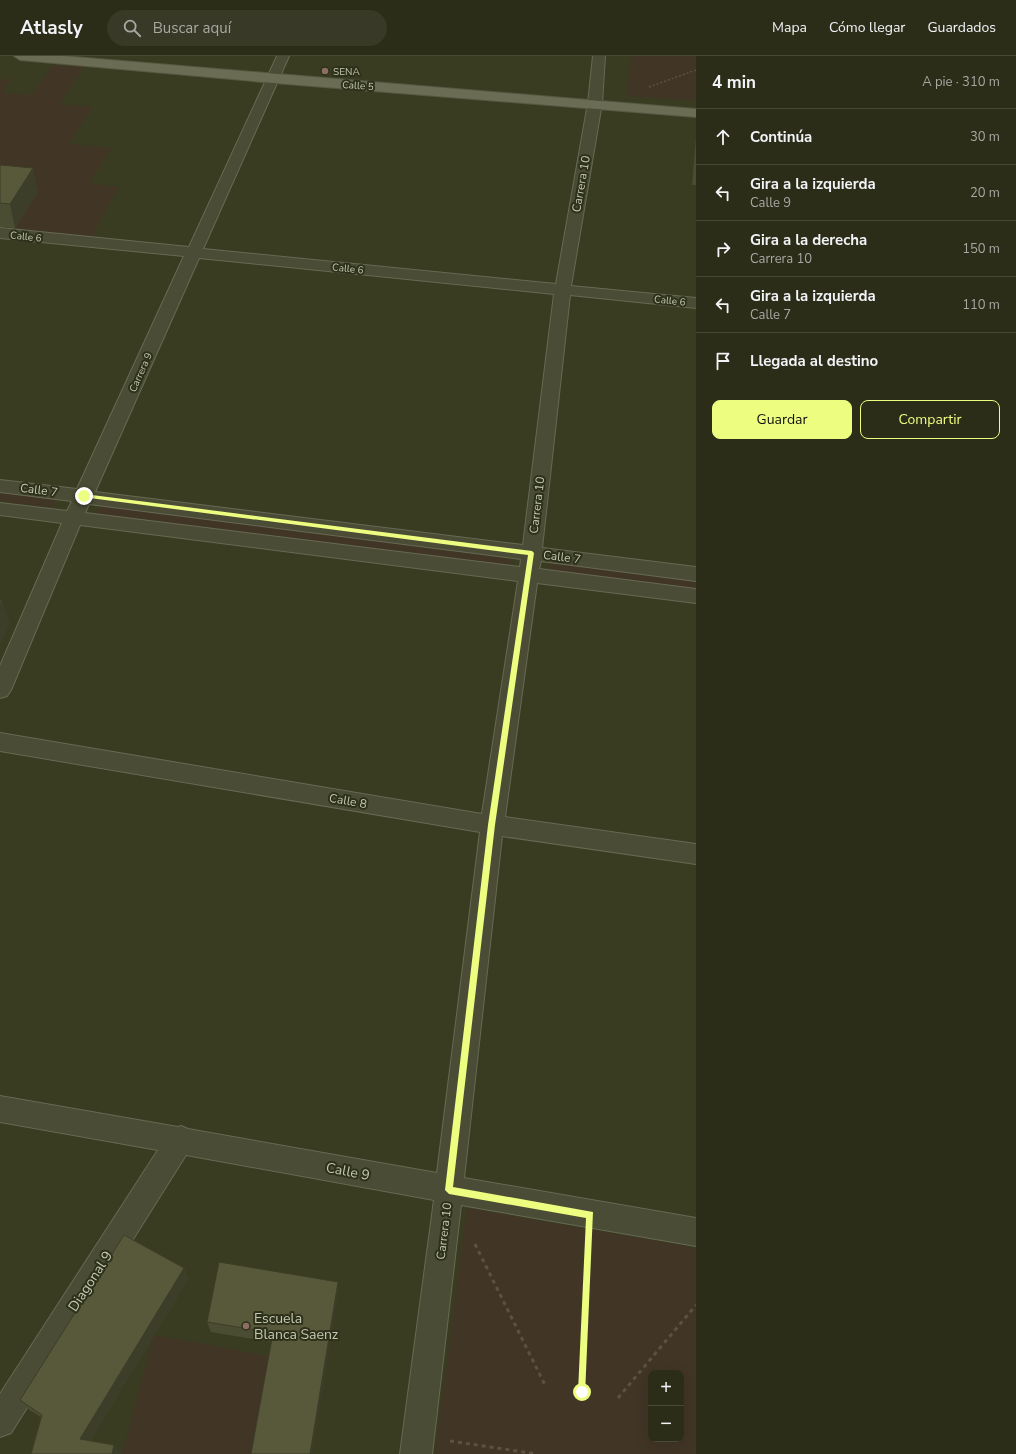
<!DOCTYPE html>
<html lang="es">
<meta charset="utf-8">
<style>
:root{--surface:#2c2d19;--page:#383926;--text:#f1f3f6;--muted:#a6a8a2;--line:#484938;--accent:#edfd80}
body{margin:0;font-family:"Nunito Sans",sans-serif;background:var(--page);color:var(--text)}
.controls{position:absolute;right:12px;bottom:12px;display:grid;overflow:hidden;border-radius:8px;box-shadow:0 4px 16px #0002}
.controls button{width:36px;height:36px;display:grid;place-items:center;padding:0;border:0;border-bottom:1px solid var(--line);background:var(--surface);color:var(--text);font:20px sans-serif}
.stop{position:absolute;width:12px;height:12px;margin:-9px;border:3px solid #edfd80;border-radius:50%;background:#fff}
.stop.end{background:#edfd80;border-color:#fff;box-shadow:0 1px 4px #0008}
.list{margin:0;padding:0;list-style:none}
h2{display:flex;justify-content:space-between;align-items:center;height:52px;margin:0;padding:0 16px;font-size:17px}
h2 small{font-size:13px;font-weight:400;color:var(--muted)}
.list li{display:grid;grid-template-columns:26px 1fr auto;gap:12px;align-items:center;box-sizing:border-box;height:56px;padding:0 16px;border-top:1px solid var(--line)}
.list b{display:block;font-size:15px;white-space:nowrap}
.list p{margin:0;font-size:13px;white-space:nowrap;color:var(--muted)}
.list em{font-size:13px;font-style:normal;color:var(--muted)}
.actions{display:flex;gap:8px;padding:12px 16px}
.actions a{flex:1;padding:9px 0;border:1px solid var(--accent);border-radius:8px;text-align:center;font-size:14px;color:var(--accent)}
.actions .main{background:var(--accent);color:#111}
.icon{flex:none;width:22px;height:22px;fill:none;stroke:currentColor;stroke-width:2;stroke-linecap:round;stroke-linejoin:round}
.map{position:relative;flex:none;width:696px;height:1398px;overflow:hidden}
header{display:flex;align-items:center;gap:24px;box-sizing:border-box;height:56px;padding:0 20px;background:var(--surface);border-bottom:1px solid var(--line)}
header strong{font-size:19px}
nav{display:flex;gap:22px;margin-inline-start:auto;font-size:14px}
.search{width:280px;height:36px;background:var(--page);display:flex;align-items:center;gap:10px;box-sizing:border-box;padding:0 14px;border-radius:22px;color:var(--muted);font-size:15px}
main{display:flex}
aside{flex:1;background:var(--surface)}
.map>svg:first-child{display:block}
.green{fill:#413526;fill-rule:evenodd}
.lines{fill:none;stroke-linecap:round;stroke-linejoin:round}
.minor-casing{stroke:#676a53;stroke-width:2}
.major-casing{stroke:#555841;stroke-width:2}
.path-far1{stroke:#5c5243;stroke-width:1.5;stroke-dasharray:2 2;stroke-linecap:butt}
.path{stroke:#5c5243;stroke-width:3;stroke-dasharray:4 4;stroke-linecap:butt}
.minor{fill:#4a4c35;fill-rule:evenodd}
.major{fill:#6a6c53;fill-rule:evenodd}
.wall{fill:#4b4d32}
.shaded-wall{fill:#3d3e29}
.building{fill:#57593a;stroke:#3d3e29}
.route{fill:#edfd80}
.education-dot{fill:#8d6e63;stroke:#2e311a;stroke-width:1.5}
.labels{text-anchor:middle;stroke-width:4;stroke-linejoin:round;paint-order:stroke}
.far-poi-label{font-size:10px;fill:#c5c8b0;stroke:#2e311a;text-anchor:start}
.far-street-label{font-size:10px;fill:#c5c8b0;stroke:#2e311a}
.street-label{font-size:12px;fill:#c5c8b0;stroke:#2e311a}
.near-street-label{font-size:14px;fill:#c5c8b0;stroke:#2e311a}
.near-poi-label{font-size:14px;fill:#c5c8b0;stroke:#2e311a;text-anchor:start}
</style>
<header>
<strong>Atlasly</strong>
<div class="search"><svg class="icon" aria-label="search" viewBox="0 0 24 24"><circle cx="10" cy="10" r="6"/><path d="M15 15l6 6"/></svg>Buscar aquí</div>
<nav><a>Mapa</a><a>Cómo llegar</a><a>Guardados</a></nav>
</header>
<main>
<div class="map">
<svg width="696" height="1398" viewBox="0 0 696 1398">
<rect width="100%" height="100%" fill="#3a3c21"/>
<g class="green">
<polygon points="631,0 696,0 696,45 627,40"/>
<polygon points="53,9 84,11 60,48 92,51 69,88 111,92 90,127 119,131 91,182 14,174 38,136 0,132 0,23 11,24 2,37 32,39"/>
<polygon points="0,437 55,443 51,452 0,445"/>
<polygon points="101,448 511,500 509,509 95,459"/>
<polygon points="549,505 696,523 696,533 548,515"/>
<path d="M467 1152 696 1192V1398H435ZM651 1317H681V1383H651Z"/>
<polygon points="154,1279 273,1301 252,1398 122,1398"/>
</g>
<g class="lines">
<g class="minor-casing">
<path id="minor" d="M277 0H289L203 193 556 228 588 47 593 0H605L602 47 571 230 696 242V252L570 239 542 492 696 511V525L541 505 539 513 696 533V547L537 527 505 761 696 788V808L502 780 464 1122 696 1162V1190L461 1149 432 1398H400L434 1144 186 1099 11 1377 0 1381V1338L158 1094 0 1066V1040L178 1071 181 1070 188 1073 437 1117 480 776 0 695V677L482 758 518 525 80 469 11 634 7 640 0 642V610L62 467 0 459V447L67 455 72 445 0 436V424L77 433 184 200 0 182V172L189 191ZM199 202 554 238 523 489 95 436ZM89 448 521 503 520 511 85 457Z"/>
</g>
<g class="major-casing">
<polygon id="major" points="14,0 63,0 696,53 696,61 274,27 20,4"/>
</g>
<polyline class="path-far1" points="649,31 696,14"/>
<g class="path">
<polyline points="475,1188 545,1329"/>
<polyline points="582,1336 589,1188"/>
<polyline points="618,1342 696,1249"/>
<polyline points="450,1385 537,1398"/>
</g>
<use href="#minor" class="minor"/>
<use href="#major" class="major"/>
</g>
<g class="wall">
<polygon points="696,81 696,129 692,129"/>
<polygon points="0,109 38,135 15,172 0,171"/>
<polygon points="184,1212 188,1223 90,1385 120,1396 31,1398 41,1361 28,1353 20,1344"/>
<polygon points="338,1226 338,1237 272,1286 211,1276 207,1266"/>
</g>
<g class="shaded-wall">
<polygon points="33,112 38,135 15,172 10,148"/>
<polygon points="2,544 10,567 0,589 0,549"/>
<polygon points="184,1212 188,1223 87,1390 80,1383"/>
<polygon points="338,1226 338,1237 312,1398 310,1398"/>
<polygon points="114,1389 120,1396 120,1398 112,1398"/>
</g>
<g class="building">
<polygon points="0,109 33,112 10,148 0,147"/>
<polygon points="0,544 2,544 0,549"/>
<polygon points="124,1179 184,1212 80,1383 114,1389 112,1398 31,1398 42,1359 20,1344"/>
<polygon points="219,1206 338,1226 310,1398 251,1398 273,1277 207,1266"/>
</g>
<polygon class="route" points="84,438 532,495 534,497 495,769 453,1131 593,1156 585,1339 582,1340 578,1336 586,1162 449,1138 445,1134 488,769 528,499 82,441"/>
<g class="education-dot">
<circle cx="325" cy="15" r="4"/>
<circle cx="246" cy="1270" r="4"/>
</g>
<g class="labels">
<g class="far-poi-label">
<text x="333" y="19">SENA</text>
</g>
<g class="far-street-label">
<text transform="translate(358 29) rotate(4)" y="4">Calle 5</text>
<text transform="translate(26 180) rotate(6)" y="4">Calle 6</text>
<text transform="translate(348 212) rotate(6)" y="4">Calle 6</text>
<text transform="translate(670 244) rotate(6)" y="4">Calle 6</text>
<text transform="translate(140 316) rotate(-66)" y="4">Carrera 9</text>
</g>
<g class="street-label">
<text transform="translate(581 128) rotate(-80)" y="4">Carrera 10</text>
<text transform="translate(39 434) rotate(7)" y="4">Calle 7</text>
<text transform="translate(537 449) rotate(-83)" y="4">Carrera 10</text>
<text transform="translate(562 501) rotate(7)" y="4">Calle 7</text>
<text transform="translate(348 745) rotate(10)" y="4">Calle 8</text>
<text transform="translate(444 1175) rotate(-83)" y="4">Carrera 10</text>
</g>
<g class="near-street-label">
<text transform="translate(348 1115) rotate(11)" y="5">Calle 9</text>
<text transform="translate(90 1225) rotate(-57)" y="5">Diagonal 9</text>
</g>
<g class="near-poi-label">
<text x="254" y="1267">Escuela<tspan x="254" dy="16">Blanca Saenz</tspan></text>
</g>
</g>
</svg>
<div class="controls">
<button>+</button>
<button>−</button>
</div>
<div class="stop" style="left:582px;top:1336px"></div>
<div class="stop end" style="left:84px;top:440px"></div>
</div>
<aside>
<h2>4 min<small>A pie · 310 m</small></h2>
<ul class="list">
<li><svg class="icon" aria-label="ahead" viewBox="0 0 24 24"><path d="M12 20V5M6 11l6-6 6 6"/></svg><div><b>Continúa</b></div><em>30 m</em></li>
<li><svg class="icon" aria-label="left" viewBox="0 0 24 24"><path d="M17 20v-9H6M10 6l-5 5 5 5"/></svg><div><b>Gira a la izquierda</b><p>Calle 9</p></div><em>20 m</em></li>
<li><svg class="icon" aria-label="right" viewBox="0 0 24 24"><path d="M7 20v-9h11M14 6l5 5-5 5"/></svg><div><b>Gira a la derecha</b><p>Carrera 10</p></div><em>150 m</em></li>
<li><svg class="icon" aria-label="left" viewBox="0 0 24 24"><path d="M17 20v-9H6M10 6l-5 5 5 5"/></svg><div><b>Gira a la izquierda</b><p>Calle 7</p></div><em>110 m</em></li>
<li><svg class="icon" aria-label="arrive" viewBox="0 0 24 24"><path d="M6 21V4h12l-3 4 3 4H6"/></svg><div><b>Llegada al destino</b></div></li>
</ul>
<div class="actions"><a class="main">Guardar</a><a>Compartir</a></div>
</aside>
</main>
